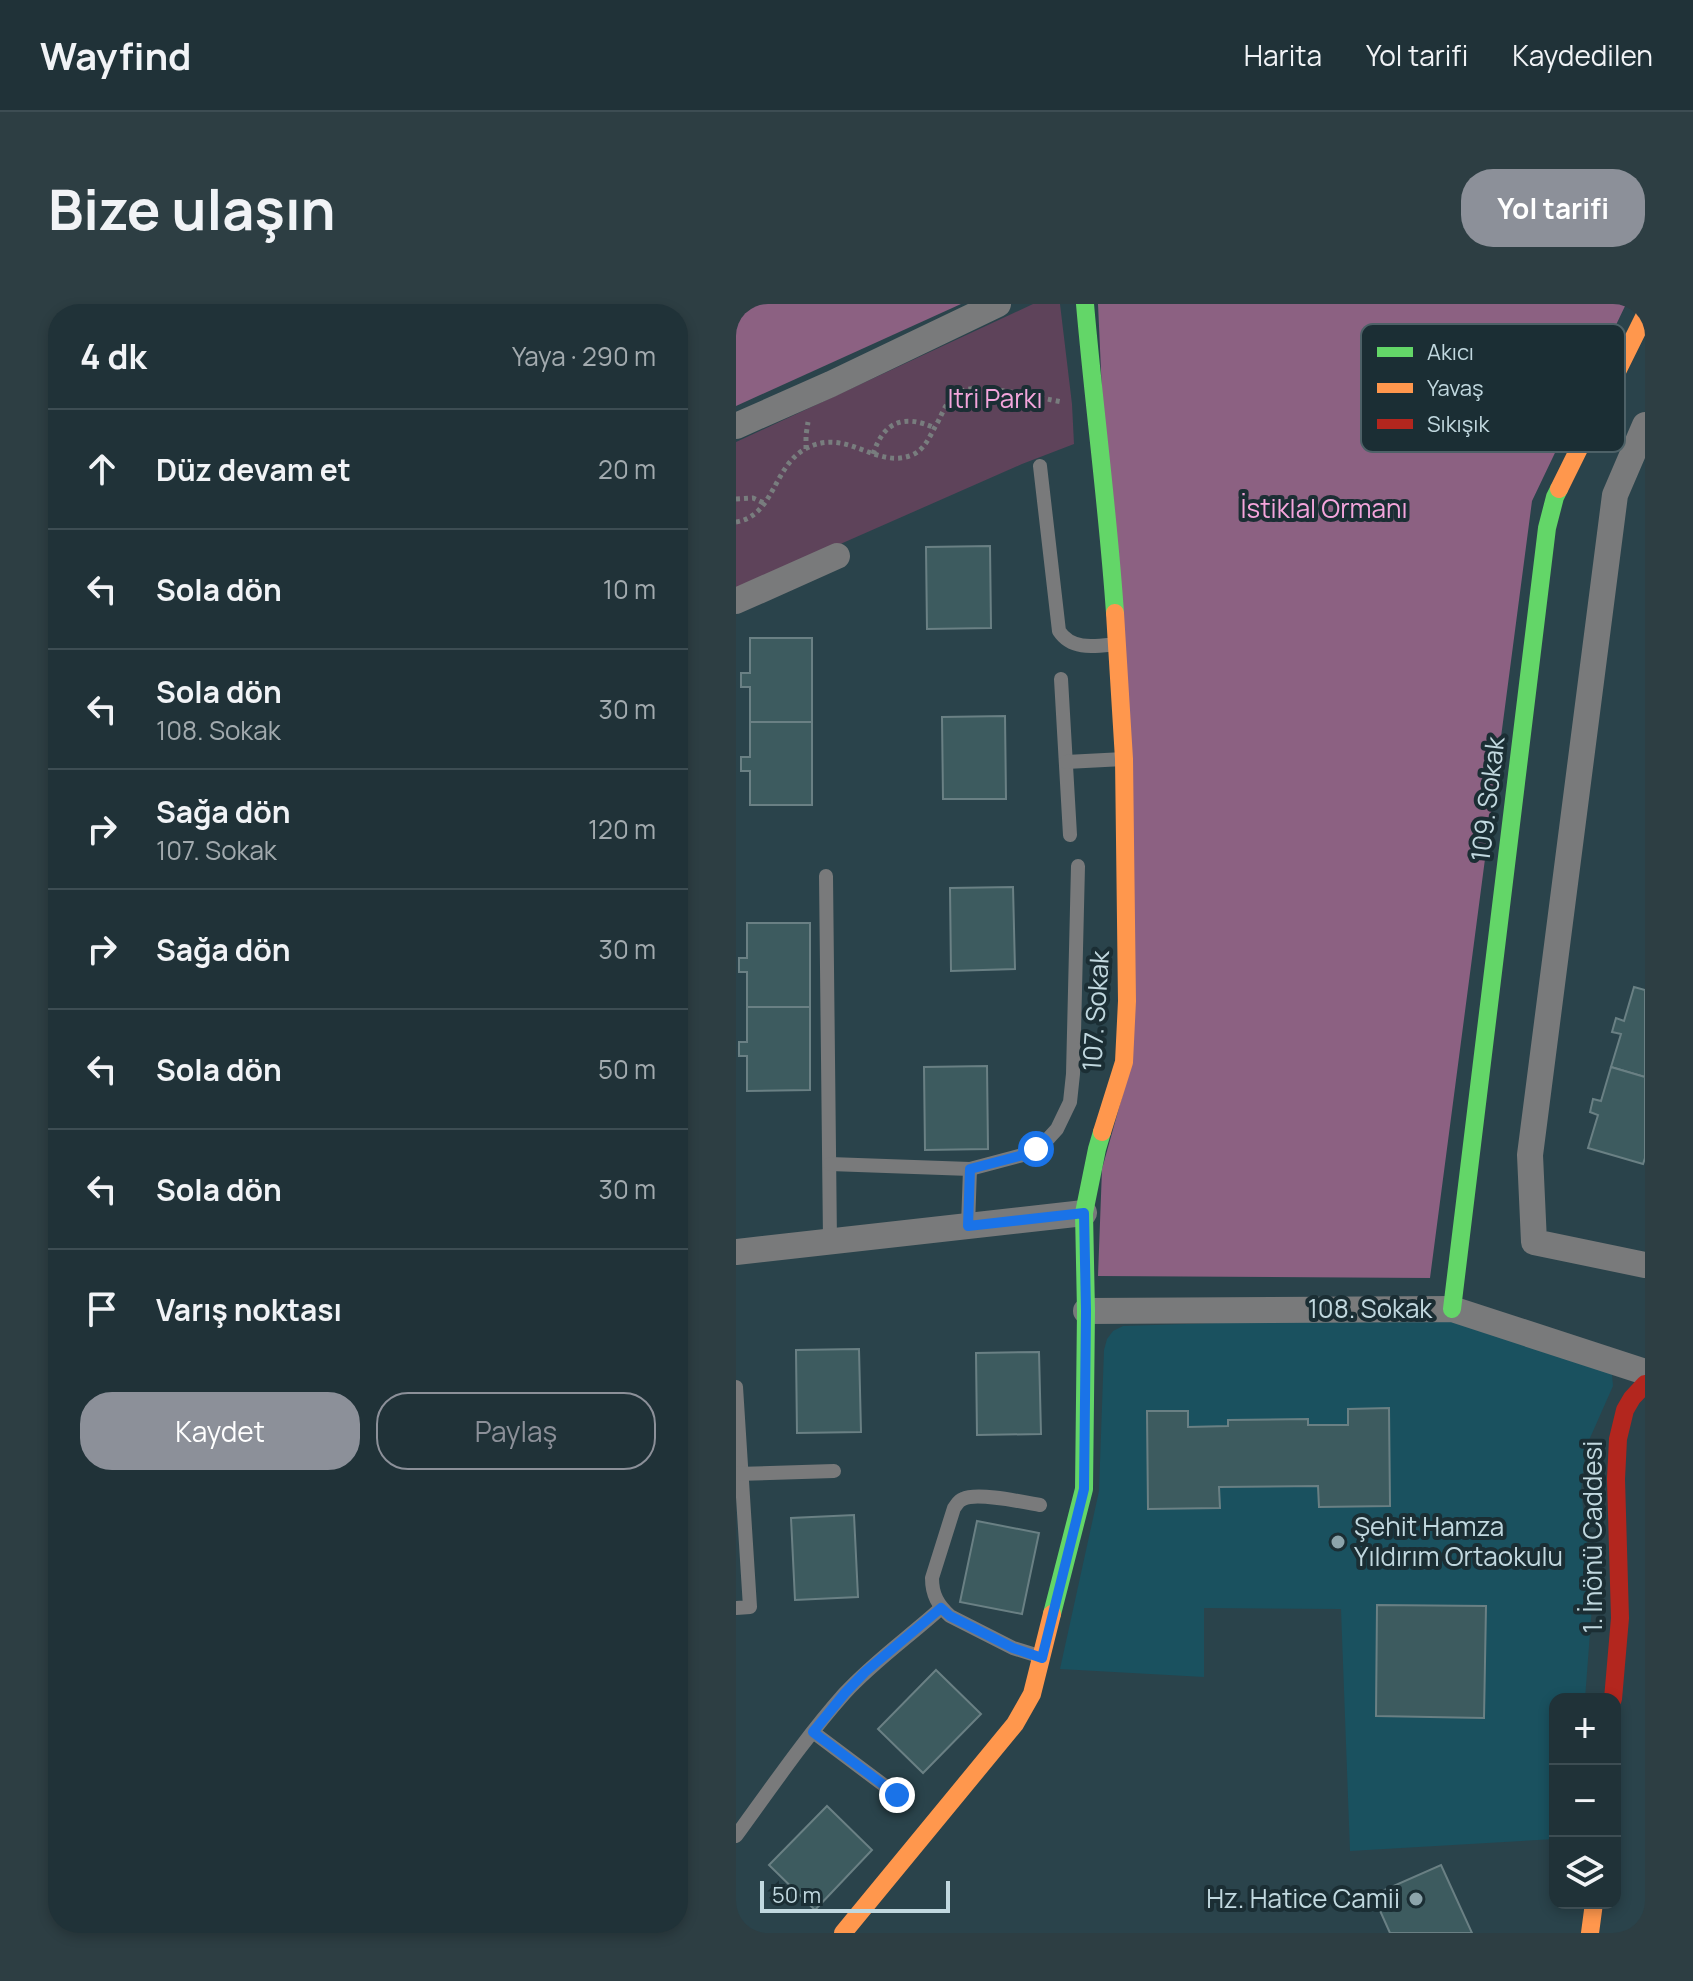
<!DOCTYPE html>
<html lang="tr">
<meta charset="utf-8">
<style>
:root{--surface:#203238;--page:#2d3e43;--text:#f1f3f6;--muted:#a2aaae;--line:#3d4d53;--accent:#8c9099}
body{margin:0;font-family:Manrope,sans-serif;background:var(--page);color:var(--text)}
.controls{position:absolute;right:24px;bottom:24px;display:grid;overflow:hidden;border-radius:16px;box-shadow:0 4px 12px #0003}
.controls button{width:72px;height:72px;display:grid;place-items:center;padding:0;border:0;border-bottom:2px solid var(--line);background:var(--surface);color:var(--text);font:40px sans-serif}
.scale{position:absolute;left:24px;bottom:20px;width:190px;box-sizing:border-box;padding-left:8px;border:4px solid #c1d8df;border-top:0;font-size:22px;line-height:28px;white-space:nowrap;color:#c1d8df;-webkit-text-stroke:6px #1b2e34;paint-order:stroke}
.stop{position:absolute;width:24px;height:24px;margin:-18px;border:6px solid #1a73e8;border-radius:50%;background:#fff}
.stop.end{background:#1a73e8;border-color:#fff;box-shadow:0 2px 8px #0008}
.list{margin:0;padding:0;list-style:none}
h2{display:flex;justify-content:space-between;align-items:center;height:104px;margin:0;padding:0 32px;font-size:34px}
h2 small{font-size:26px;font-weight:400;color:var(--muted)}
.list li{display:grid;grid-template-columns:52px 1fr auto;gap:24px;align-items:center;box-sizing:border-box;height:120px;padding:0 32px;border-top:2px solid var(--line)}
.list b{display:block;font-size:30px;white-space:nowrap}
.list p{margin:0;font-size:26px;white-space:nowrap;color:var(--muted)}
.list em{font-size:26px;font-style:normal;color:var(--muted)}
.actions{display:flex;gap:16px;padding:24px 32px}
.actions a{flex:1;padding:18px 0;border:2px solid var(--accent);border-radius:32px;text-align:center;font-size:28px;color:var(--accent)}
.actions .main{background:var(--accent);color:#fff}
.icon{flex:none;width:44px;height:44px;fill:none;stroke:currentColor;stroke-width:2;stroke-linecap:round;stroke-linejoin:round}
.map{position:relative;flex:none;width:909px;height:1629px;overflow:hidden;border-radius:32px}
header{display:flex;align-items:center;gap:48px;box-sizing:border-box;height:112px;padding:0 40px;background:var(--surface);border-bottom:2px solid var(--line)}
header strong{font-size:38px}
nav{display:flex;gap:44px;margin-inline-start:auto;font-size:28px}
.intro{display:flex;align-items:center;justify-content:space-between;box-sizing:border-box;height:192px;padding:0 48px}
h1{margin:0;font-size:56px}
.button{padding:20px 36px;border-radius:32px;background:var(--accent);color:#fff;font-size:28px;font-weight:700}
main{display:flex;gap:48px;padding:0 48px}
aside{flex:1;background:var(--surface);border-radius:32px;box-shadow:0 4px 12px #0003}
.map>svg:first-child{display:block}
.built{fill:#1a515f}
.green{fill:#5e435a}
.forest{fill:#8c6182}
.building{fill:#3d5b5f;stroke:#6a8084;stroke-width:2}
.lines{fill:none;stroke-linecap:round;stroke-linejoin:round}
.path{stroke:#787d7e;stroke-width:5;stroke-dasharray:4 4;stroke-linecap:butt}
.lane{stroke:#797a7b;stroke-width:14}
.street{stroke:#797a7b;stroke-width:26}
.fast{stroke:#63d668;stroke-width:18}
.slow{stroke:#ff974d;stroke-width:18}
.jam{stroke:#b3261e;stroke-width:18}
.route{stroke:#1a73e8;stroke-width:10}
.poi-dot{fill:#8ca4ab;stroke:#1b2e34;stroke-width:3}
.labels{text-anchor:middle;stroke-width:8;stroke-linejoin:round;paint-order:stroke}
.park-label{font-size:26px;fill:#f4a5dc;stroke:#1b2e34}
.street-label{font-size:26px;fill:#c1d8df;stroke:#1b2e34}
.poi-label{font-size:26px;fill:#c1d8df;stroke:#1b2e34;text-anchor:start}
.key{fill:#1b2e34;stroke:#4d6167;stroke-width:2}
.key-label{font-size:22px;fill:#c1d8df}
</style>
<header>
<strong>Wayfind</strong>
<nav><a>Harita</a><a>Yol tarifi</a><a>Kaydedilen</a></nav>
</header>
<div class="intro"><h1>Bize ulaşın</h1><a class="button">Yol tarifi</a></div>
<main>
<aside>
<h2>4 dk<small>Yaya · 290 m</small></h2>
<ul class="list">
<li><svg class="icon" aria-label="ahead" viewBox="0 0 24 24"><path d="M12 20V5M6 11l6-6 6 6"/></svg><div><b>Düz devam et</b></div><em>20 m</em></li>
<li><svg class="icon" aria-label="left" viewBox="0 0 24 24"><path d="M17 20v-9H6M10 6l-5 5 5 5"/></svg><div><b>Sola dön</b></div><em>10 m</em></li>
<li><svg class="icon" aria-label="left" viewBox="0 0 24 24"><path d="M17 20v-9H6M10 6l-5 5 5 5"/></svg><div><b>Sola dön</b><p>108. Sokak</p></div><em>30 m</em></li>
<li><svg class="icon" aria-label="right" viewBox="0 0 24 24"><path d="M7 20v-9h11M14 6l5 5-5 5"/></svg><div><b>Sağa dön</b><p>107. Sokak</p></div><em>120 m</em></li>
<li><svg class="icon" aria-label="right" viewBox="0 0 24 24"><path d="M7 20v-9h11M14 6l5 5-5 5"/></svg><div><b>Sağa dön</b></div><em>30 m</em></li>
<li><svg class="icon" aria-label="left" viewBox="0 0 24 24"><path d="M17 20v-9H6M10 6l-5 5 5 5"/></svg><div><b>Sola dön</b></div><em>50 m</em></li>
<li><svg class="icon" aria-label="left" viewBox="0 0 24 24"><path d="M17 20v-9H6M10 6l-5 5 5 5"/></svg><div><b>Sola dön</b></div><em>30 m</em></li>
<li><svg class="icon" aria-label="arrive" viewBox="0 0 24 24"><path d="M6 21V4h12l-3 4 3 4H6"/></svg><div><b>Varış noktası</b></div></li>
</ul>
<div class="actions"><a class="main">Kaydet</a><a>Paylaş</a></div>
</aside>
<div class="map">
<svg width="909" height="1629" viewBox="0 0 909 1629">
<rect width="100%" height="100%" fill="#2a434b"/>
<polygon class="built" points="708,1012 876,1070 877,1082 850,1143 845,1186 857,1289 849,1395 819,1395 819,1535 614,1547 605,1305 468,1304 468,1373 324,1365 363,1187 368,1046 371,1035 377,1027 387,1022"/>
<polygon class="green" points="297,0 324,0 336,100 338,140 286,160 0,286 0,138"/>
<g class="forest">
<polygon points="0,0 225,0 0,102"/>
<polygon points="362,0 890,0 796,197 694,974 362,972 366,865 396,757"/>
</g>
<g class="building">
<polygon points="254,242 255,324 191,325 190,243"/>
<polygon points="14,334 76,334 76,418 14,418 14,383 5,383 5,369 14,369"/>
<polygon points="269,412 270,495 207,495 206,413"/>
<polygon points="14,418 76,418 76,501 14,501 14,467 5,467 5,453 14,453"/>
<polygon points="277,583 279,665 215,667 214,584"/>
<polygon points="11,619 74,619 74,703 11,703 11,668 3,668 3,654 11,654"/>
<polygon points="898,683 909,686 909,773 875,763 885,730 876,728 880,714 888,717"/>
<polygon points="11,703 74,703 74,786 11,787 11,752 3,752 3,738 11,738"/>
<polygon points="251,762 252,845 189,846 188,763"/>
<polygon points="875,763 909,773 909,854 907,860 852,844 862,811 854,808 857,795 865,797"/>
<polygon points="123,1045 125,1128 61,1129 60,1046"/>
<polygon points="303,1048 305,1130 241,1131 240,1049"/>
<polygon points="653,1104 654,1202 583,1203 582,1182 483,1183 484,1204 412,1205 411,1107 452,1107 452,1123 492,1122 492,1116 572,1115 572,1121 612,1121 612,1105"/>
<polygon points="118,1211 122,1293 59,1296 55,1214"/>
<polygon points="241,1217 303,1229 286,1310 224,1298"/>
<polygon points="641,1301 750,1302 748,1414 640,1412"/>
<polygon points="200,1366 245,1410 187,1469 142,1425"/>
<polygon points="91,1502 136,1546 79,1606 33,1561"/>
<polygon points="705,1561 736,1629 654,1629 637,1591"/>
</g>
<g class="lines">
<g class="path">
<polyline points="70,145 70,131 72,118"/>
<path d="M137 150C148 117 168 110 199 124"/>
<polyline points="0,195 17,194 30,200"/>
<path d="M0 218C38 212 37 163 69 145 111 122 139 166 176 151 188 146 193 134 199 123 204 115 208 103 214 96 217 93 225 87 229 86 248 80 304 94 326 98"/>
</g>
<g class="lane">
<path d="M304 162 323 327C336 347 360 342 381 340"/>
<polyline points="325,375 334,531"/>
<polyline points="330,458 388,455"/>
<polyline points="90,572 94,937"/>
<polyline points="94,860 234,865 287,851 311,836 321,825 334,798 337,770 342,562"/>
<polyline points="232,922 234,865"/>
<polyline points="0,1083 14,1303 0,1304"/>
<polyline points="0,1170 98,1167"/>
<path d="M304 1201C287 1198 241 1188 227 1195 222 1197 222 1199 218 1204L196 1274C196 1291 202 1301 214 1312L277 1344 306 1353"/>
<polyline points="77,1428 161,1491"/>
<path d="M0 1532C35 1484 69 1434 108 1390 137 1358 173 1333 205 1304"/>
</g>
<g class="street">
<polyline points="909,121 879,191 794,851 798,938 909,961"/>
<polyline points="0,122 95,80 262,0"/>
<polyline points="0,297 101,252"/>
<polyline points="0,948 348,909"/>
<polyline points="350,1007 716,1005 909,1068"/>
</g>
<g class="fast">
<path d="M349 0C358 103 372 206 379 309"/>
<polyline points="716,1005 811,224 819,193 823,185"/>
<polyline points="316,1310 348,1185 350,1007 348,909 361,845 366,828"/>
</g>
<g class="slow">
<polyline points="823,185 909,11"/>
<polyline points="366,828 388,758 391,697 388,455 379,309"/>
<polyline points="107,1629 279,1420 296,1390 316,1310"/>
<polyline points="854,1629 858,1599"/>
</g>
<polyline class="jam" points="877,1395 884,1314 880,1175 882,1135 889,1106 896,1094 909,1080"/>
</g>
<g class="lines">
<polyline class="route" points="161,1491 77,1428 109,1389 129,1368 205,1304 214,1312 277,1344 306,1354 348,1185 350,1007 348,909 232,922 234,865 287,851 300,845"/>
</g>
<g class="poi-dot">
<circle cx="602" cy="1238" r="8"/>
<circle cx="680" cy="1595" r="8"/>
</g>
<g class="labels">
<g class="park-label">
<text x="259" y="104">Itri Parkı</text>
<text x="588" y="214">İstiklal Ormanı</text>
</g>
<g class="street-label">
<text transform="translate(752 495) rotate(-83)" y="9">109. Sokak</text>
<text transform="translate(360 707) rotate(-86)" y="9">107. Sokak</text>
<text x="634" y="1014">108. Sokak</text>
<text transform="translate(857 1233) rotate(-90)" y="9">1. İnönü Caddesi</text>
</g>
<g class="poi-label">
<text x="618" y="1232">Şehit Hamza<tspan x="618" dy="30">Yıldırım Ortaokulu</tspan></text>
<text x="664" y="1604" text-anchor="end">Hz. Hatice Camii</text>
</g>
</g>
<rect x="625" y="20" width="264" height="128" rx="12" class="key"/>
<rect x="641" y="43" width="36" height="10" fill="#63d668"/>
<rect x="641" y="79" width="36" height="10" fill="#ff974d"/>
<rect x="641" y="115" width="36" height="10" fill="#b3261e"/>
<g class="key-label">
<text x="691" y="56">Akıcı</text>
<text x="691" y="92">Yavaş</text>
<text x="691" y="128">Sıkışık</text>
</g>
</svg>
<div class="controls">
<button>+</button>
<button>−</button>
<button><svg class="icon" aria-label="layers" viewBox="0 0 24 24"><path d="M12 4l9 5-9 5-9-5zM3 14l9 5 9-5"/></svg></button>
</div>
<div class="scale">50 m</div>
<div class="stop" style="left:300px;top:845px"></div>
<div class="stop end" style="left:161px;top:1491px"></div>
</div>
</main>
